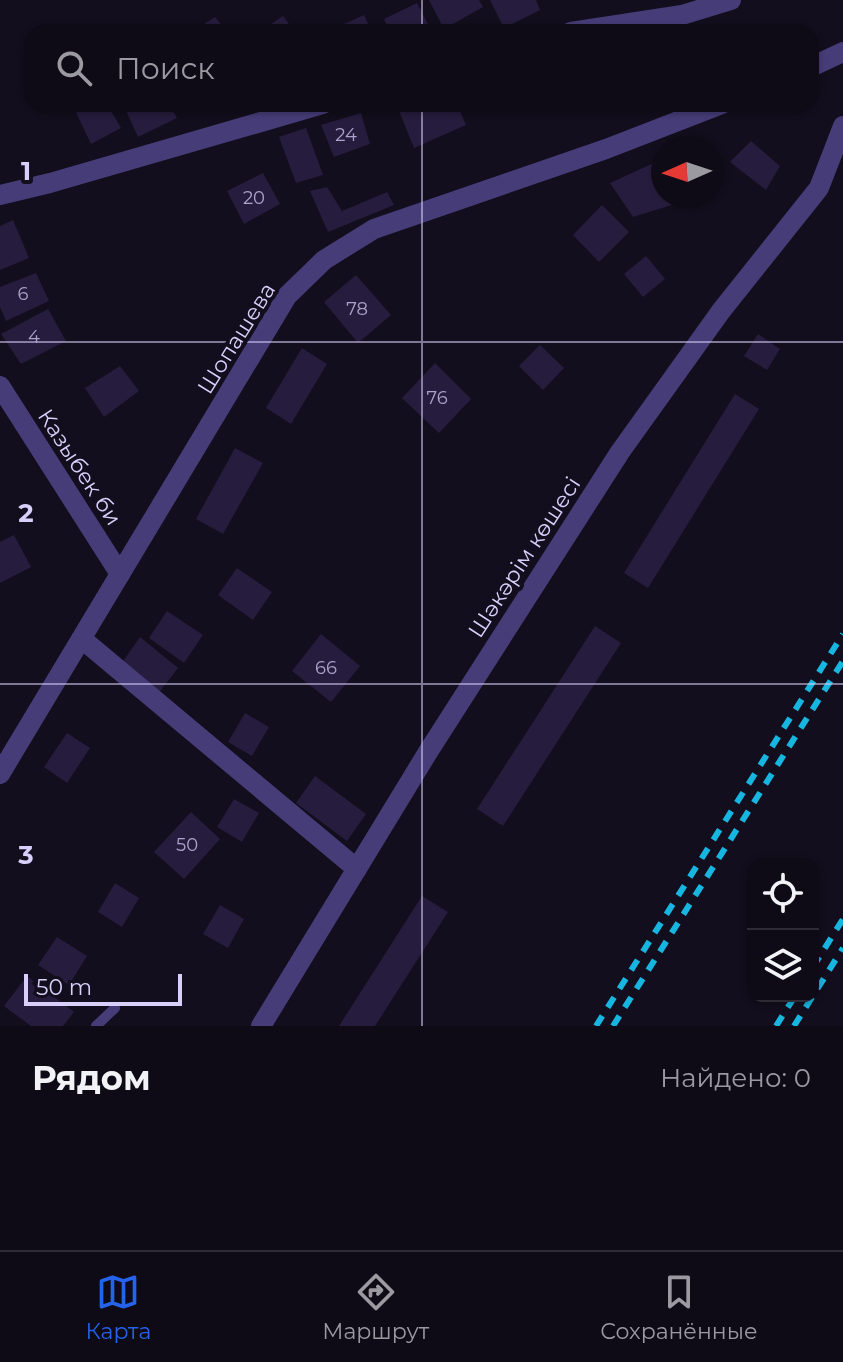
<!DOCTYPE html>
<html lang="ru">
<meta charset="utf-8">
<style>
:root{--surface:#0e0a16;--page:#17131f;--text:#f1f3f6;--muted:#9b9aa1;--line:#2e2b35;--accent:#2563eb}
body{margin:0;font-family:Montserrat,sans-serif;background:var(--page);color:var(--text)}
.controls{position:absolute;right:24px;bottom:24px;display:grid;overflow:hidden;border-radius:16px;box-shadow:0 2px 6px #0004}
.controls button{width:72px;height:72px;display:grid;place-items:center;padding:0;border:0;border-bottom:2px solid var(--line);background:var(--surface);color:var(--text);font:40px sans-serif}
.compass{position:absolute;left:651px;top:136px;width:72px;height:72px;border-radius:50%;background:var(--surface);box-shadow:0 2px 6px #0004;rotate:267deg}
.scale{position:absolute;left:24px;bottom:20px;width:158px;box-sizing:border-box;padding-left:8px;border:4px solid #d8cffa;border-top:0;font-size:22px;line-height:28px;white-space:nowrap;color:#d8cffa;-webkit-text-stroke:6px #120e1d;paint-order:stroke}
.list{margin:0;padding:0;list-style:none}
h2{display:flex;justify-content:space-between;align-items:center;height:104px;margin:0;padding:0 32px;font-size:34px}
h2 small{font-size:26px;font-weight:400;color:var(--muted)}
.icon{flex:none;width:44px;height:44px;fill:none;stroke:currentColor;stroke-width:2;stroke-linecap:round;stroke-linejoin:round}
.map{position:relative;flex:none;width:843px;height:1026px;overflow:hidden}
.search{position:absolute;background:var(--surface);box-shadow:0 2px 6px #0004;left:24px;right:24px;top:24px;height:88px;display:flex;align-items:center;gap:20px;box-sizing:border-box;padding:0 28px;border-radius:24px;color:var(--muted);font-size:30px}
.sheet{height:224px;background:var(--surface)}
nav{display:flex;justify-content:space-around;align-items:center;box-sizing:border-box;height:112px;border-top:2px solid var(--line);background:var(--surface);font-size:22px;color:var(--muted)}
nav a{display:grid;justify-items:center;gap:4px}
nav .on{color:var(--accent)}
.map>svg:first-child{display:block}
.building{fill:#261c3d}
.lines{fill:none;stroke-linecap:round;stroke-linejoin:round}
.service{stroke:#463d78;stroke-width:10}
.minor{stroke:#463d78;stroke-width:20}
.rail{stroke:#16b6e0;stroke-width:6;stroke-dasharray:12 10;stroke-linecap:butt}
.grid{fill:none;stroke:#d8cffa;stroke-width:2;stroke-opacity:0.55}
.labels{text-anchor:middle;stroke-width:8;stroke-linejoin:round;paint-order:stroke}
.number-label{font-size:18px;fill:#aca2cb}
.street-label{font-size:22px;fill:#d8cffa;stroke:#120e1d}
.grid-label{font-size:26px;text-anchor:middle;font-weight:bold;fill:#d8cffa;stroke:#120e1d;stroke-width:8;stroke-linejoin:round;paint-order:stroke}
</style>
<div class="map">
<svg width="843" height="1026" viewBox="0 0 843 1026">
<rect width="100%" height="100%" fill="#120e1d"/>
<g class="building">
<polygon points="429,0 479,0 483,7 444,29"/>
<polygon points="490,0 536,0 540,10 504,28"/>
<polygon points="417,3 432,32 390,32 384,19"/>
<polygon points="364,15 372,32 326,32"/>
<polygon points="283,16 295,32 259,32"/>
<polygon points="215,17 227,32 192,32"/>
<polygon points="72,104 107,104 121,128 91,144"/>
<polygon points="123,104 169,104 177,118 138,137"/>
<polygon points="403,104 457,104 466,125 414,148 397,106"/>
<polygon points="361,113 370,144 334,157 321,125"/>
<polygon points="306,128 323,175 296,183 279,137"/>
<polygon points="751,141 780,166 766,190 730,162"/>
<polygon points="658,161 663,172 663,196 674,196 678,203 633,217 610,183"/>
<polygon points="263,173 280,204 244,224 227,191"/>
<polygon points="327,187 342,211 387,192 394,205 328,232 310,191"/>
<polygon points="602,205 629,232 599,262 573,235"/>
<polygon points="13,220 29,258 0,270 0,226"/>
<polygon points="646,256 665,279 643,297 624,274"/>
<polygon points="36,273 49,301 6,321 0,307 0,287"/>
<polygon points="356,275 391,315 358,343 324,302"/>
<polygon points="48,309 66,341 21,364 1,334"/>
<polygon points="758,334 780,349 767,370 744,356"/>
<polygon points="540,345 564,368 543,390 519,366"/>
<polygon points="302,348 327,364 291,424 266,408"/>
<polygon points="435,363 471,399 439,433 402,398"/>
<polygon points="120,366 139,391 104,417 85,388"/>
<polygon points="735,394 759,409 648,588 624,573"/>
<polygon points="235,448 263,463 223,534 196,519"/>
<polygon points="14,535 31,567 0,583 0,542"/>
<polygon points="237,568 272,592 253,620 218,595"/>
<polygon points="167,611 203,635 184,663 149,638"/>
<polygon points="595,626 621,643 503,826 477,809"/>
<polygon points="321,634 360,666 331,702 292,671"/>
<polygon points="140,637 178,668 158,694 119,667"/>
<polygon points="245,713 269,727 252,756 228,742"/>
<polygon points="67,733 90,748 67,783 44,767"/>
<polygon points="315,776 366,814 347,841 296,803"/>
<polygon points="234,799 259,813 242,842 217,827"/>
<polygon points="191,812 220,839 184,879 154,852"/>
<polygon points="115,883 139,898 122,927 98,912"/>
<polygon points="422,896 448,912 375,1026 339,1026"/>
<polygon points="220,905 244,919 228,948 203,934"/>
<polygon points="57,937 87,956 69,985 38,965"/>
<polygon points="27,976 74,1012 63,1026 31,1026 4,1006"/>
</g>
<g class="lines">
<polyline class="service" points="96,1026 115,1008"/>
<g class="minor">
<polyline points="571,32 682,15 731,0"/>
<polyline points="811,67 843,52"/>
<polyline points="0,195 50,183 323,104"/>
<polyline points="0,386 120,574"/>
<polyline points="82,639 357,869"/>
<polyline points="0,774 287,296 324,260 374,229 606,149 722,104"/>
<polyline points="261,1026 428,752 620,452 721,311 819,188 843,126"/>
</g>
<g class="rail">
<polyline points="813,967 843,919"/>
<polyline points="596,1026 843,634"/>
<polyline points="613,1026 843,661"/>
<polyline points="776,1026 795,996"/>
<polyline points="794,1026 843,948"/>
</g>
</g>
<path class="grid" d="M422 0V32M422 104V1026M0 342H843M0 684H843"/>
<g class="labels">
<g class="number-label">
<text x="346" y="141">24</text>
<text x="254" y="204">20</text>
<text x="23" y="300">6</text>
<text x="357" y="315">78</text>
<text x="34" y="343">4</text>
<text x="437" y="404">76</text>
<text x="326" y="674">66</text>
<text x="187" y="851">50</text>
</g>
<g class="street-label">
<text transform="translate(236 338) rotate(-58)" y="8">Шопашева</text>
<text transform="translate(80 467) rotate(57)" y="8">Казыбек би</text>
<text transform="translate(524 557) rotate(-57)" y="8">Шәкәрім көшесі</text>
</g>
</g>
<g class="grid-label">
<text x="26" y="180">1</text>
<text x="26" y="522">2</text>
<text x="26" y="864">3</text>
</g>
</svg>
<div class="controls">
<button><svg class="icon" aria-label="locate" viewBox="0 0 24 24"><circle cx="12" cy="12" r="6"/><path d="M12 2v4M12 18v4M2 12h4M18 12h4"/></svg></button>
<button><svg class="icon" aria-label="layers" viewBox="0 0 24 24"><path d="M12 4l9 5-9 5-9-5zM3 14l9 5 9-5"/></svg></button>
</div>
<svg class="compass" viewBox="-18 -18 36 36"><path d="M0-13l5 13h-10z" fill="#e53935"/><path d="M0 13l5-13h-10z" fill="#9b9aa1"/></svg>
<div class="scale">50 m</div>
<div class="search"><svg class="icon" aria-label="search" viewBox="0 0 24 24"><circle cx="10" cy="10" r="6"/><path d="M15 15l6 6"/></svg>Поиск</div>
</div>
<section class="sheet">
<h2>Рядом<small>Найдено: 0</small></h2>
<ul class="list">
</ul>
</section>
<nav>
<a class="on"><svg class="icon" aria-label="map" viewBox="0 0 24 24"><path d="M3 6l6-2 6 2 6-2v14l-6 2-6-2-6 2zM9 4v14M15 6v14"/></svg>Карта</a>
<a><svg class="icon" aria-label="directions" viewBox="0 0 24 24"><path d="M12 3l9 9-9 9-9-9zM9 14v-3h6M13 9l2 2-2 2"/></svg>Маршрут</a>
<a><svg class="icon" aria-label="saved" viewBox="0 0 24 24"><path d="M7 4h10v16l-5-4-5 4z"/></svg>Сохранённые</a>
</nav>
